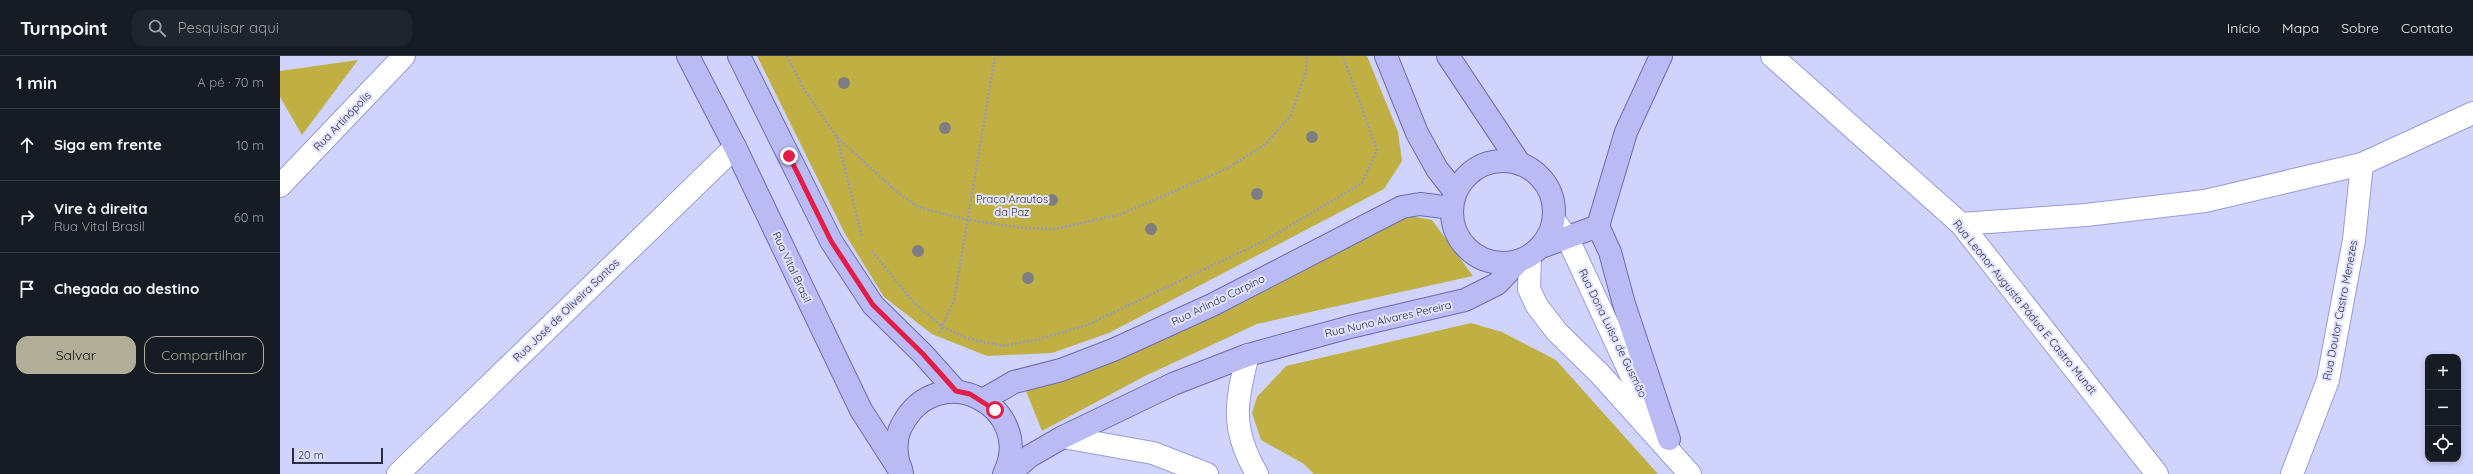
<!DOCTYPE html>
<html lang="pt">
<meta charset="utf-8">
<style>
:root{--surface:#171b24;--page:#20242c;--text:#f1f3f6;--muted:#9ea1a6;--line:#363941;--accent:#b1af99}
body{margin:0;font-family:Quicksand,sans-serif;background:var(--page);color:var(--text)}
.controls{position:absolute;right:12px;bottom:12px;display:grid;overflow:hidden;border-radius:8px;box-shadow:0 2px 6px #0003}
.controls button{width:36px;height:36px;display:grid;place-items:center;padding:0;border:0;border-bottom:1px solid var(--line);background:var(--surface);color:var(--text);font:20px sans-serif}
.scale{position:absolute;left:12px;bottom:10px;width:91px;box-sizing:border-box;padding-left:4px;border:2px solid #2a2b45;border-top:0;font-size:11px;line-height:14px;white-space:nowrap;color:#2a2b45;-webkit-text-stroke:3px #e0e2fe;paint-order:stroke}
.stop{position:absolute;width:12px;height:12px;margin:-9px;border:3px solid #e11d48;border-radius:50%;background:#fff}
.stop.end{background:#e11d48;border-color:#fff;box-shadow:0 1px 4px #0008}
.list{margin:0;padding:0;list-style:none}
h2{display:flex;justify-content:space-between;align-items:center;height:52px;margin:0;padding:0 16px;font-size:17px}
h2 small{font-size:13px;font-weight:400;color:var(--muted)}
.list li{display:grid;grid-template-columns:26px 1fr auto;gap:12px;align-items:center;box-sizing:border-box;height:72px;padding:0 16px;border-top:1px solid var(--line)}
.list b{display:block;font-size:15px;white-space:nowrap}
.list p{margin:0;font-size:13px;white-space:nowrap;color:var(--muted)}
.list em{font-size:13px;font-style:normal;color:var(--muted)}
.actions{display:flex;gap:8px;padding:12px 16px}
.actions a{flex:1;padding:9px 0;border:1px solid var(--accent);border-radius:12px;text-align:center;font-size:14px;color:var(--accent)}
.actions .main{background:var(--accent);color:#111}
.icon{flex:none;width:22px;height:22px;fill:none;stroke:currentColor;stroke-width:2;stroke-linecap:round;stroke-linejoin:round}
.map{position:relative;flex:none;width:2193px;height:418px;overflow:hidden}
header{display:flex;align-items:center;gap:24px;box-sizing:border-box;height:56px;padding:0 20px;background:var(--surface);border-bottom:1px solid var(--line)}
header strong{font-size:19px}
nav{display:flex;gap:22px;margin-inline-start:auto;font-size:14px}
.search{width:280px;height:36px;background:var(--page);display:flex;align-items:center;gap:10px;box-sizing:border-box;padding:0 14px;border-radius:12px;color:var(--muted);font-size:15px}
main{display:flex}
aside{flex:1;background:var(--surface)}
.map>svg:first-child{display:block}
.green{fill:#c0b044}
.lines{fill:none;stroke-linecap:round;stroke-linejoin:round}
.minor-casing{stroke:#979bdc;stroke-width:24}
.major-casing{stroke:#6a6bb2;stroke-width:24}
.path{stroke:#979abe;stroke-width:2.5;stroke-dasharray:2 2;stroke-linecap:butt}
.minor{stroke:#fff;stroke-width:22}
.major{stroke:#babbf4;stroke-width:22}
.tree{fill:#7e7e82}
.route{stroke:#e11d48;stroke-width:5}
.labels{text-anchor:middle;stroke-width:4;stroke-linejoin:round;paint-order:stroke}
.street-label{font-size:11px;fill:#2a2b45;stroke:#e0e2fe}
.park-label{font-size:11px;fill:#3b371e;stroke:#e0e2fe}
</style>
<header>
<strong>Turnpoint</strong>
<div class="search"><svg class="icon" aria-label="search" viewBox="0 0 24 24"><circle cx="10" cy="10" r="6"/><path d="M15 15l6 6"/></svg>Pesquisar aqui</div>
<nav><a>Início</a><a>Mapa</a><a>Sobre</a><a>Contato</a></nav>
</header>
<main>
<aside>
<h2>1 min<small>A pé · 70 m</small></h2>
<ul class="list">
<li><svg class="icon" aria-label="ahead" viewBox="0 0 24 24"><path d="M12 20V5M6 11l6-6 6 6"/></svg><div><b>Siga em frente</b></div><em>10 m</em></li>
<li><svg class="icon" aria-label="right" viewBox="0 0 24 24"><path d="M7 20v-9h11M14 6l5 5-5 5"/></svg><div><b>Vire à direita</b><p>Rua Vital Brasil</p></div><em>60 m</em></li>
<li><svg class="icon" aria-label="arrive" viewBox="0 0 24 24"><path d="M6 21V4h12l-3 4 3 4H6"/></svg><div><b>Chegada ao destino</b></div></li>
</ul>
<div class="actions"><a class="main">Salvar</a><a>Compartilhar</a></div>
</aside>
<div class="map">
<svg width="2193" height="418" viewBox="0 0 2193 418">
<rect width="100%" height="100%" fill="#d0d4fd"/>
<g class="green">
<polygon points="477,0 1087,0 1118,76 1122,105 1104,133 829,277 772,297 707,300 652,278 604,241 565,178"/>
<polygon points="78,4 22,79 0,41 0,15"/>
<polygon points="1130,160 1152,164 1193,220 977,268 865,320 762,375 744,330 965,241"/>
<polygon points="1191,267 1222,276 1276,304 1378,418 1034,418 1024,408 981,384 972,357 977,341 1006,310"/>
</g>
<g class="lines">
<g class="minor-casing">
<g id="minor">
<polyline points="1492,0 1681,168 1877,418"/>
<polyline points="0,130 124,0"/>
<polyline points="1274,164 1288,183 1352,321 1378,364"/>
<polyline points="1681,168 1806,159 1925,145 2082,108 2193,57"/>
<polyline points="1250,200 1249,233 1257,250 1277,276 1320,318 1410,418"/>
<path d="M968 299C955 347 951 373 977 418"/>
<polyline points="783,381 873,397 927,418"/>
<polyline points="118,418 455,91"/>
<polyline points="2012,418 2048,324 2074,184 2082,108"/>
</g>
</g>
<g class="major-casing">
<g id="major">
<polyline points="408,0 455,91 581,354 622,418"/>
<polyline points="459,0 551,185 593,249 643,298 676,335"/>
<polyline points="1106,0 1137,77 1157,113 1175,136"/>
<polyline points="1168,0 1240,108"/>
<circle cx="1223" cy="156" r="51"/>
<polyline points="1318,170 1330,196 1344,248 1389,383"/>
<polyline points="1264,190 1318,170 1346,76 1381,0"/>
<polyline points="703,344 734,326 781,314 833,294 932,249 1122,151 1140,148 1172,152"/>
<path d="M621 413C615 400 615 381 622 369 659 299 757 352 724 418"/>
<polyline points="729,418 750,400 783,381 893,328 968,299 1070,271 1185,244 1217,228 1238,206"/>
</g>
</g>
<g class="path">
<polyline points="507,0 525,35 557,81 616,135 638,151 688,164 744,172 775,173 841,158 946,113 986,88 1011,59 1026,16 1027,0"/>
<polyline points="557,81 582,181"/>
<polyline points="592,195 634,247 663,271 686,282 722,290 756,284 807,269 986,184 1082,127 1097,94 1063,0"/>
<polyline points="659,277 674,245 715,0"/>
</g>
<use href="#minor" class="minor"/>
<use href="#major" class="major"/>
</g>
<g class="tree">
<circle cx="564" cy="27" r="6"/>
<circle cx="665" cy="72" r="6"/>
<circle cx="1032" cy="81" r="6"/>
<circle cx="977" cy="138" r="6"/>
<circle cx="772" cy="144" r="6"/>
<circle cx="871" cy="173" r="6"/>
<circle cx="638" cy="195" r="6"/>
<circle cx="748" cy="222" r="6"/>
</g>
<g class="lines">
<polyline class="route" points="509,100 551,185 593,249 643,298 676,335 690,338 715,354"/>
</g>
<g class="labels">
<g class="street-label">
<text transform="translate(62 65) rotate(-46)" y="4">Rua Artinópolis</text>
<text transform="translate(512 211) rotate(65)" y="4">Rua Vital Brasil</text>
<text transform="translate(938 244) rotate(-26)" y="4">Rua Arlindo Carpino</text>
<text transform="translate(1745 251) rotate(51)" y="4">Rua Leonor Augusta Pádua E Castro Mundt</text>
<text transform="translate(286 254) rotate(-44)" y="4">Rua José de Oliveira Santos</text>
<text transform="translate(2060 254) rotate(-79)" y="4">Rua Doutor Castro Menezes</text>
<text transform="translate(1108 263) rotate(-13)" y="4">Rua Nuno Alvares Pereira</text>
<text transform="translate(1333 277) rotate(64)" y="4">Rua Dona Luísa de Gusmão</text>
</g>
<g class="park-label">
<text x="732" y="147">Praça Arautos<tspan x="732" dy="13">da Paz</tspan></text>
</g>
</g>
</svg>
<div class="controls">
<button>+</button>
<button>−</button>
<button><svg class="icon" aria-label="locate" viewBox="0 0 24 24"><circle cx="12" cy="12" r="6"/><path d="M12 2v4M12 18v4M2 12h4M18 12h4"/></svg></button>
</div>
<div class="scale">20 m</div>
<div class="stop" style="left:715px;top:354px"></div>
<div class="stop end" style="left:509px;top:100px"></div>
</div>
</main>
